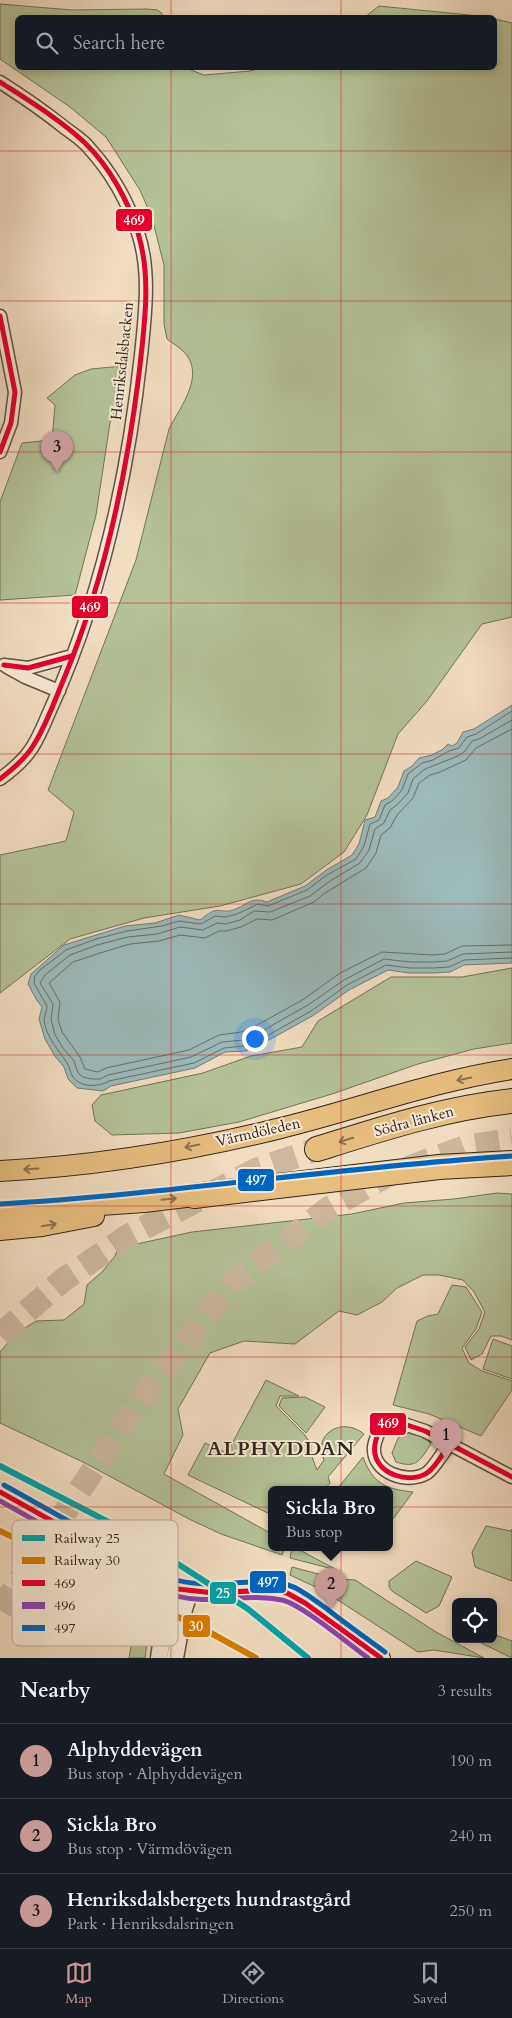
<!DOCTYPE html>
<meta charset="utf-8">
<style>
:root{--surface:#171b24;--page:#20242c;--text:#f1f3f6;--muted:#9ea1a6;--line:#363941;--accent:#c59692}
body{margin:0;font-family:Cardo,serif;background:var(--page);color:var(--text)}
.controls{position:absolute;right:15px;bottom:15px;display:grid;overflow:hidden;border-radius:8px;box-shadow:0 2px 8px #0003}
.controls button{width:45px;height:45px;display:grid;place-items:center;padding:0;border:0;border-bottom:1px solid var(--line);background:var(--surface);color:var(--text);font:25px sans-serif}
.you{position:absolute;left:254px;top:1038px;width:18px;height:18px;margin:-12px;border:4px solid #fff;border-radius:50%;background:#1a73e8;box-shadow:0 0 0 8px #1a73e833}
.badge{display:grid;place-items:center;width:32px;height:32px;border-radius:50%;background:var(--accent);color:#111;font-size:16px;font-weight:700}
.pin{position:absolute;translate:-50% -41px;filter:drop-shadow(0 1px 2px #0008)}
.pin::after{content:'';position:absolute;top:26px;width:18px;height:15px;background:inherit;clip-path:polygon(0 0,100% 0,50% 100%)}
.popup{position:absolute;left:268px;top:1486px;width:125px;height:65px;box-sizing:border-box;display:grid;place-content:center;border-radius:8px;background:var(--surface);filter:drop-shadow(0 1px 4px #0005);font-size:16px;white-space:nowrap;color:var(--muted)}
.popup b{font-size:19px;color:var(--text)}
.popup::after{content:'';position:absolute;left:50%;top:100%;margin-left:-10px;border:10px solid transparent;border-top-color:var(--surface)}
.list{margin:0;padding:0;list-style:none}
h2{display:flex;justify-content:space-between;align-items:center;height:65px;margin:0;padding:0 20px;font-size:21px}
h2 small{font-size:16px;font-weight:400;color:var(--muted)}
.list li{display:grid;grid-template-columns:32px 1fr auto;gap:15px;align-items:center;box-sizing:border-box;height:75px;padding:0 20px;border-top:1px solid var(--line)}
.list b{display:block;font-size:19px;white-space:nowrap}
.list p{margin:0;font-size:16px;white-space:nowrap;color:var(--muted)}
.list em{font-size:16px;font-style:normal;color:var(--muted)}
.icon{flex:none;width:28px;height:28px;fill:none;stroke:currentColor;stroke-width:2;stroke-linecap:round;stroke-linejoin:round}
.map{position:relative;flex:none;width:512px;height:1658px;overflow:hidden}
.search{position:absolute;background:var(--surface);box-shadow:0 2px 8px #0003;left:15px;right:15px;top:15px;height:55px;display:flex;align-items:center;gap:12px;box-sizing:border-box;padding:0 18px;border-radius:8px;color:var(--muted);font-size:19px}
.sheet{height:290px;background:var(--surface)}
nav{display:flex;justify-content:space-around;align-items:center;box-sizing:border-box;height:70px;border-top:1px solid var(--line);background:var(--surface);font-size:14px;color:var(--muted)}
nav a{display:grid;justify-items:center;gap:2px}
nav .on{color:var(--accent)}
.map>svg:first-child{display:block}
.green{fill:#b4c296;stroke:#737458}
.water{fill:#9dbabb;stroke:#727e7b}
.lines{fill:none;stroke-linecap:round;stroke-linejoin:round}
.shore{stroke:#68706a;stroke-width:1}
.motorway-tunnel{stroke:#cbb89f;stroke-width:24;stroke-dasharray:24 12;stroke-linecap:butt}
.minor-casing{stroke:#625344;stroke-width:15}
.tertiary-casing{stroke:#625344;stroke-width:19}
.secondary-casing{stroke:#32251a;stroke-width:20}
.primary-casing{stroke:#32251a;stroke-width:22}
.motorway-casing{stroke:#32251a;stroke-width:26}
.minor{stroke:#f6e9d6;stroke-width:12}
.tertiary{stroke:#f6e9d6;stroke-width:16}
.secondary{stroke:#f6e9d6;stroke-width:18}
.primary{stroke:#e8be80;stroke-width:20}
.motorway{stroke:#e8be80;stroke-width:24}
.bus-1-casing{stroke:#f6e9d6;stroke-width:9}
.bus-2-casing{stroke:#f6e9d6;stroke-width:9}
.bus-3-casing{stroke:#f6e9d6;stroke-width:9}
.bus-1{stroke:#e4002b;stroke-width:5}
.bus-2{stroke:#8e44ad;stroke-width:5}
.bus-3{stroke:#0065bd;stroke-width:5}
.rail-1-casing{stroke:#f6e9d6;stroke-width:10}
.rail-2-casing{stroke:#f6e9d6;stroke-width:10}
.rail-1{stroke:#02a3a6;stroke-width:6}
.rail-2{stroke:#d77d00;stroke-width:6}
.oneway{stroke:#8d724d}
.grid{fill:none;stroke:#d62828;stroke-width:1;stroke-opacity:0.55}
.labels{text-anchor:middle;stroke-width:4;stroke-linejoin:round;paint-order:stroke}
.street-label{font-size:15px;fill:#32251a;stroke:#f6e9d6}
.district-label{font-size:20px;font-weight:bold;letter-spacing:1px;fill:#32251a;stroke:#f6e9d6}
.key{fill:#f6e9d6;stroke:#bbae9e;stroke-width:1}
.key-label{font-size:14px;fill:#32251a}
.line-badge{stroke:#f6e9d6;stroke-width:2}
.badge-label{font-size:14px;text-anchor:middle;font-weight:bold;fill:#fff}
</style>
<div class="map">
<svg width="512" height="1658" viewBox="0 0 512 1658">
<rect width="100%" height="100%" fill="#f1ddc0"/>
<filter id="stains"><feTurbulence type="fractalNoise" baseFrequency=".004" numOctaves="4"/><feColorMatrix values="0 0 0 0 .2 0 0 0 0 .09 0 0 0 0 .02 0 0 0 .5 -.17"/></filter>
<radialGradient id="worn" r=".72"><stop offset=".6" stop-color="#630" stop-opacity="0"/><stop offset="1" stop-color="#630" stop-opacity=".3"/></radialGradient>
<g class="green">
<path d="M0 4 72 10 147 9 158 10 165 17 18 18V68H186L204 75 250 71 261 68H494L495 19 512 23V617L482 624 427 701 398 734 367 815 344 852 301 884 220 906 144 918 70 939 0 993V855L66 841 74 812 48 790 136 560 169 429C180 407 207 374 183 351 178 346 172 343 167 339L164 324V265L152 218 140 190 106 137 70 107 0 59Z"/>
<polygon points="379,6 489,17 365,17"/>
<polygon points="123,366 119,398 110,423 96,515 75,595 0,600 0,502 22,443 52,440 55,405 47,398 75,375 91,369"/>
<polygon points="512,968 512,1043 474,1049 418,1064 332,1094 239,1122 179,1133 112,1135 95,1121 92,1105 101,1095 203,1073 251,1056 302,1047 318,1021 391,977 462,977"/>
<polygon points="497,1193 512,1194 512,1340 501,1336 491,1336 482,1354 471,1360 465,1347 479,1329 485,1312 474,1292 463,1280 439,1275 423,1275 397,1288 382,1302 357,1315 339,1311 295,1344 244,1341 210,1353 178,1409 183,1435 164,1474 272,1534 272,1548 285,1548 282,1555 221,1534 189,1519 85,1463 0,1423 0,1352 15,1334 36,1321 64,1320 84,1304 87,1285 102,1272 115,1256 118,1248 192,1232 352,1214 404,1203 454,1199"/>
<polygon points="452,1285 466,1287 482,1312 476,1329 462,1348 469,1363 482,1371 512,1381 512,1390 481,1436 429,1414 393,1405 417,1321 428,1316 438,1314"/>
<polygon points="493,1339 512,1346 512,1379 483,1369"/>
<path d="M266 1380 299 1396H280L276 1406 304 1434 311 1444 312 1457 317 1470 324 1460C312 1434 342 1416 364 1434L328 1477 330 1483 324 1490H272V1515L188 1475 205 1443 227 1453Z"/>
<polygon points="305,1397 325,1407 306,1433 279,1406 282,1398"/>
<path d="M408 1433 423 1436 431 1444C420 1460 417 1469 396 1462L392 1453 398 1438Z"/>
<path d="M363 1457C373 1484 386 1489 413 1492L390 1523V1490H341L338 1488Z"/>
<polygon points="486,1526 511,1531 512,1529 512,1581 475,1567 472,1552"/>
<polygon points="292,1548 296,1548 337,1570 290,1558"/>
<polygon points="416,1561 452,1577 439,1606 426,1613 392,1591 389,1587 389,1581"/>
<polygon points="292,1567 337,1579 355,1580 436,1632 484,1658 434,1650 418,1652 324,1591 290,1575"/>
<path d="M126 1585C155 1610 149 1623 145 1658H129L134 1631 127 1611 116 1605Z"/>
<polygon points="493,1634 512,1641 512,1658 473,1639 493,1639"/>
</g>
<path class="water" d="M512 705V963L464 965 450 972 434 973H409L388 970 349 990 314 1015 260 1045 246 1051 225 1052 195 1068 111 1086 103 1091 77 1088 68 1079 64 1067 54 1055 45 1039 39 1019 42 1007 36 999 28 984 31 974 64 945 125 926 155 923 179 915 200 920C204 917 210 912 214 911 219 909 226 913 233 910 248 905 250 896 267 902L305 886 325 871 352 855 359 844 365 820 375 817 381 801 388 798 398 787 404 771 412 766 419 758 432 755 443 749 448 744 452 746 457 743 463 732 474 729Z"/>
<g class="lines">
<g class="shore">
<path d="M512 711 476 734 467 737 459 748 449 751 433 760 422 763 408 774 402 790 392 801 385 805 379 820 370 824 364 846 356 859 327 875 307 890 268 906 258 904 237 914 225 917 215 916 201 924 179 921 162 926 127 931 96 939 66 950 40 970 35 976 34 983 47 1006C47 1011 44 1016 44 1021 47 1038 58 1049 67 1063 70 1067 70 1073 73 1077 81 1088 99 1087 109 1081L194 1063 224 1048 244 1046 258 1041 311 1011 347 985 386 965 410 968H434L449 967 464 960 512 958"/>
<polyline points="512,720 479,739 472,741 465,751 458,756 425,769 413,779 408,793 397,805 390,810 384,823 375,829 369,850 360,863 330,881 310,896 270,912 254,911 240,920 226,924 217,923 203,930 180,927 157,934 128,937 97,945 70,955 45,975 40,983 53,1004 51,1019 55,1035 63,1048 74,1061 78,1073 83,1077 92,1079 100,1079 108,1075 191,1057 222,1042 243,1040 255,1035 308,1005 344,980 384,959 410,962 434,962 447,961 463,954 512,952"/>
<polyline points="512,729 476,748 466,760 440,772 430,775 419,783 413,798 397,815 390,828 381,835 376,853 366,868 325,893 314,902 272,920 257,919 241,927 226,931 219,931 205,938 180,935 159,941 130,944 100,953 73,962 49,983 60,1002 58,1019 62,1032 80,1057 85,1069 98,1072 106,1068 189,1050 219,1035 241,1032 252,1028 304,999 340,973 382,952 433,955 445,954 462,946 512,945"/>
</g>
<g class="motorway-tunnel">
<polyline points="0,1335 63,1280 128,1236 256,1170 317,1149"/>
<polyline points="0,1610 137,1404 232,1283 329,1208 386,1176 465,1147 512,1140"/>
</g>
<g class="minor-casing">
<g id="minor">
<path d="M0 82C22 96 44 111 65 128 73 134 83 140 89 148 111 172 128 202 138 233 151 271 145 316 141 355 128 475 102 595 52 706 45 721 39 739 29 752 21 763 11 771 0 779"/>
<polyline points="0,316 15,392 11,423 0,452"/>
<polyline points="4,665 28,668 72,656"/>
<polyline points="7,667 25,677 59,691"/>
<path d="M449 1445C442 1453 435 1467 427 1473 408 1485 372 1473 374 1447 375 1440 379 1431 382 1424L401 1423 425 1431 512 1477"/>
</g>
</g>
<g class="tertiary-casing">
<g id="tertiary">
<polyline points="159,1658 167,1604 167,1585"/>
<polyline points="175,1658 184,1609 190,1591"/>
</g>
</g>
<g class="secondary-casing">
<polyline id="secondary" points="0,1492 167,1585 178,1589 214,1593 267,1590 287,1593 305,1603 381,1658"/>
</g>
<g class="primary-casing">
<g id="primary">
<path d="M0 1171C94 1166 189 1151 281 1128 358 1109 433 1081 512 1069"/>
<polyline points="0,1212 144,1202 194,1196"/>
<polyline points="0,1230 42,1226 94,1216"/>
</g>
</g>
<g class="motorway-casing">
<g id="motorway">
<path d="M317 1149C381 1129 445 1108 512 1101"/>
<polyline points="194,1196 439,1167 512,1163"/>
</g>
</g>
<use href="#minor" class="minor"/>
<use href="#tertiary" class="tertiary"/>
<use href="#secondary" class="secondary"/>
<use href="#primary" class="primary"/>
<use href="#motorway" class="motorway"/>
<g class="bus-1-casing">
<g id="bus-1">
<path d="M0 82C28 100 59 119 84 142 109 166 128 200 138 233 152 278 144 328 139 374 126 479 104 583 63 681 54 702 46 726 33 746 25 759 13 769 0 779"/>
<polyline points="0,316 15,392 11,423 0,452"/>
<polyline points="4,665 28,668 72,656"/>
<path d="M449 1445C442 1454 436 1467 427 1473 410 1484 379 1475 375 1454 373 1444 378 1434 382 1424L401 1423 425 1431 512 1477"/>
<polyline points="0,1492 167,1585 178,1589 214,1593 267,1590 287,1593 305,1603 381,1658"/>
</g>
</g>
<g class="bus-2-casing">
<path id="bus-2" d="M0 1501 163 1592C205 1608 242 1592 282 1600 301 1604 350 1645 368 1658"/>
</g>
<g class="bus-3-casing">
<g id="bus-3">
<path d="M0 1204C171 1194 340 1167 512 1156"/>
<path d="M4 1485 170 1578C209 1592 249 1576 288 1585 302 1589 315 1601 327 1609 346 1624 366 1638 385 1652"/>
</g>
</g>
<use href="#bus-1" class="bus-1"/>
<use href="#bus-2" class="bus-2"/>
<use href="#bus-3" class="bus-3"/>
<g class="rail-1-casing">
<polyline id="rail-1" points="0,1466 128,1532 248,1609 308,1658"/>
</g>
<g class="rail-2-casing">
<polyline id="rail-2" points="0,1531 209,1632 256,1658"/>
</g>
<use href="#rail-1" class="rail-1"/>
<use href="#rail-2" class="rail-2"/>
</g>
<defs><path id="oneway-shaft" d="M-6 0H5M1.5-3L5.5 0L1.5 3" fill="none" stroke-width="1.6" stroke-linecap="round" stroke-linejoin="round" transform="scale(1.25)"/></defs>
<g class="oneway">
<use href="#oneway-shaft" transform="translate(464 1079) rotate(168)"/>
<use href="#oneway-shaft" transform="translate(346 1140) rotate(163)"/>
<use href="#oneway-shaft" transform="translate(192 1146) rotate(169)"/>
<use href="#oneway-shaft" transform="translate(31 1169) rotate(176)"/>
<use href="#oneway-shaft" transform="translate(169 1199) rotate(-6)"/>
<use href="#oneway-shaft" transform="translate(49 1225) rotate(-9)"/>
</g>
<path class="grid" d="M171 0V18M341 0V18M171 68V1658M341 68V1658M0 151H512M0 301H512M0 452H512M0 603H512M0 754H512M0 904H512M0 1055H512M0 1206H512M0 1357H512M0 1507H512"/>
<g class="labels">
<g class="street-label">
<text transform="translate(122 361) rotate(-84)" y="5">Henriksdalsbacken</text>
<text transform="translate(414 1121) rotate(-15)" y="5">Södra länken</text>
<text transform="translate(258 1132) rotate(-13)" y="5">Värmdöleden</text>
</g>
<g class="district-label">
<text x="281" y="1455">ALPHYDDAN</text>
</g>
</g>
<rect x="12" y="1520" width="166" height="126" rx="8" class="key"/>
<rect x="22" y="1535" width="23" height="6" fill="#02a3a6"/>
<rect x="22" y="1557" width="23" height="7" fill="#d77d00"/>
<rect x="22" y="1580" width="23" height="6" fill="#e4002b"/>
<rect x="22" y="1602" width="23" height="7" fill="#8e44ad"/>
<rect x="22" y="1625" width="23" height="6" fill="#0065bd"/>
<g class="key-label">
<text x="54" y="1543">Railway 25</text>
<text x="54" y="1565">Railway 30</text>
<text x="54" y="1588">469</text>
<text x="54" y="1610">496</text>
<text x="54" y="1633">497</text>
</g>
<g class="line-badge">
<rect x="115" y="208" width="38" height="24" rx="5" fill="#e4002b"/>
<rect x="71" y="595" width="38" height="24" rx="5" fill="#e4002b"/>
<rect x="237" y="1168" width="38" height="24" rx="5" fill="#0065bd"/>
<rect x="369" y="1412" width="38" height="24" rx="5" fill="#e4002b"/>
<rect x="249" y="1570" width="38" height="24" rx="5" fill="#0065bd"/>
<rect x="209" y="1581" width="28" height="24" rx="5" fill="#02a3a6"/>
<rect x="182" y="1614" width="29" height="24" rx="5" fill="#d77d00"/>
</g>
<g class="badge-label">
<text x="134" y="225">469</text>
<text x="90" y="612">469</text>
<text x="256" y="1185">497</text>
<text x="388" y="1428">469</text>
<text x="268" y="1587">497</text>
<text x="223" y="1598">25</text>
<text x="196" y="1631">30</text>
</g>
<rect width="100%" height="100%" filter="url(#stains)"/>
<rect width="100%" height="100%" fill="url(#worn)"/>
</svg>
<div class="controls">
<button><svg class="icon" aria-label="locate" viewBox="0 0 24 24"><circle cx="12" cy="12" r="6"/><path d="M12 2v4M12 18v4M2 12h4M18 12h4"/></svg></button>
</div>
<div class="you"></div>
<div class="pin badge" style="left:446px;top:1460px">1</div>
<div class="pin badge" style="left:331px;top:1609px">2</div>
<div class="popup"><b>Sickla Bro</b>Bus stop</div>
<div class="pin badge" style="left:57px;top:472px">3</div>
<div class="search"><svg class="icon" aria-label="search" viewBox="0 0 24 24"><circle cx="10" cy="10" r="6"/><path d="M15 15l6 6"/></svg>Search here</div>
</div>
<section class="sheet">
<h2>Nearby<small>3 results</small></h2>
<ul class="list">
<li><span class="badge">1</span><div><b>Alphyddevägen</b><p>Bus stop · Alphyddevägen</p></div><em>190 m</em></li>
<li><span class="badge">2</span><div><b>Sickla Bro</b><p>Bus stop · Värmdövägen</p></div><em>240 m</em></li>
<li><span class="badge">3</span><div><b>Henriksdalsbergets hundrastgård</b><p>Park · Henriksdalsringen</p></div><em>250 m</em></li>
</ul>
</section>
<nav>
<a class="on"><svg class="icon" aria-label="map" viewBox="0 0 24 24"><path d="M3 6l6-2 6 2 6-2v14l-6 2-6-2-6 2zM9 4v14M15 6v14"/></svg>Map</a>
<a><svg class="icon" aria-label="directions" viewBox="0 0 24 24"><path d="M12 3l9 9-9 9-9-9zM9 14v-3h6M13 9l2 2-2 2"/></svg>Directions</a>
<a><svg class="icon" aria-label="saved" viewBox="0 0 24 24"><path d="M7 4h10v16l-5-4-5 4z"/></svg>Saved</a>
</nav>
